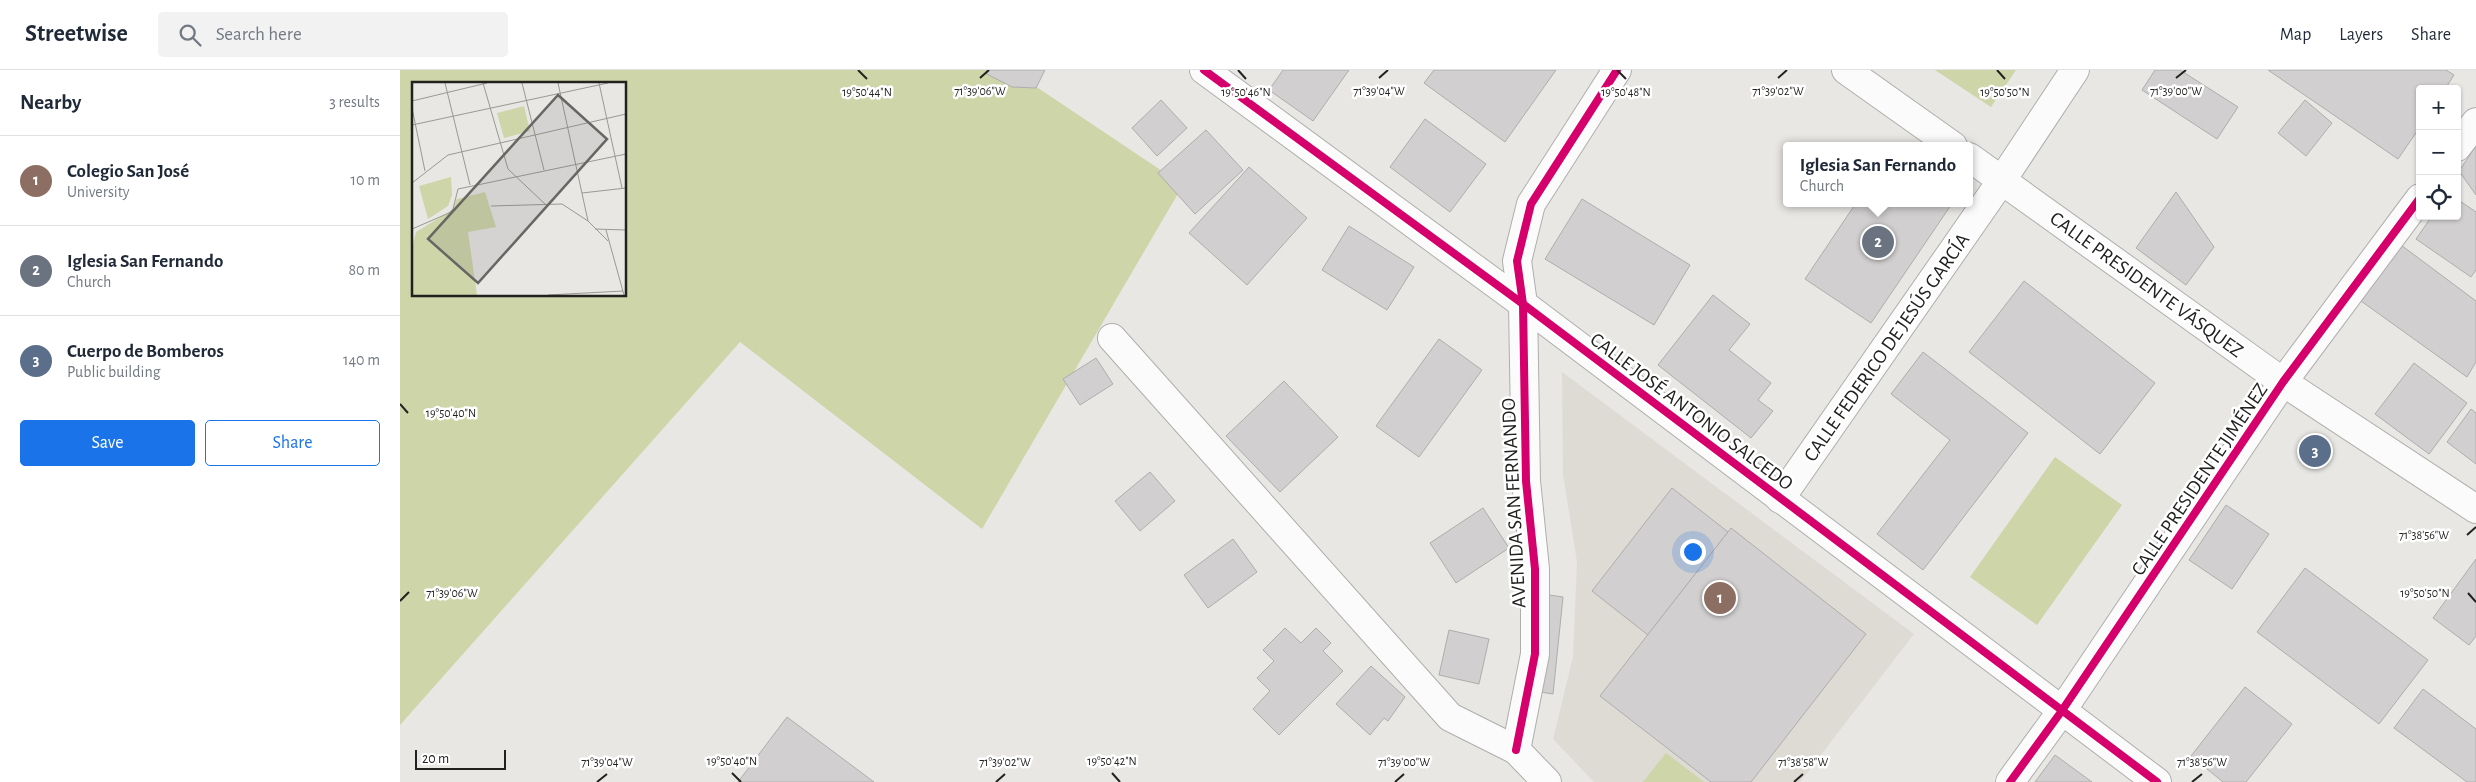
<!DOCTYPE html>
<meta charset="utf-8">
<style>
:root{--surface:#fff;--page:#f2f2f3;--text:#1f2937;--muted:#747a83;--line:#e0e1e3;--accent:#1a73e8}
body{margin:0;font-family:"Alegreya Sans",sans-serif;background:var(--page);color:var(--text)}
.controls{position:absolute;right:15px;top:15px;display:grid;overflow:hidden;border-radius:5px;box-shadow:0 1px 4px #0004}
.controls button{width:45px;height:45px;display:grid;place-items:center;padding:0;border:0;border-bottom:1px solid var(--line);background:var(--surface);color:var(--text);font:25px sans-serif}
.scale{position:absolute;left:15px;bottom:12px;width:91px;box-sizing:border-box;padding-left:5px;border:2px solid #21211f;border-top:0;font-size:14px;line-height:18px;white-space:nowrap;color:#21211f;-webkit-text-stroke:4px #fff;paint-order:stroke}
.you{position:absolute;left:1292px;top:481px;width:18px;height:18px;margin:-12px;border:4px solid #fff;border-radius:50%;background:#1a73e8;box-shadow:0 0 0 8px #1a73e833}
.badge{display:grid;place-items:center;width:32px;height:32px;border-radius:50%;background:var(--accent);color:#fff;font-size:16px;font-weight:700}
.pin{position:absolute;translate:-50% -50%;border:2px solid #fff;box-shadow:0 1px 5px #0006}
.popup{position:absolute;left:1383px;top:72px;width:190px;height:65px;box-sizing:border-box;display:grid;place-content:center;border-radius:5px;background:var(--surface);filter:drop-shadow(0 1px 4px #0005);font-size:16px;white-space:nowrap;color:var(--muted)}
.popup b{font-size:19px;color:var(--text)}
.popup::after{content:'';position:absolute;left:50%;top:100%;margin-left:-10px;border:10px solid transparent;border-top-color:var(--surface)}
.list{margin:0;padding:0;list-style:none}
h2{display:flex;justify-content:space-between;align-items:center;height:65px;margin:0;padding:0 20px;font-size:21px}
h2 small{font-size:16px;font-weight:400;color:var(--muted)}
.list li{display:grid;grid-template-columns:32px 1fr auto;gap:15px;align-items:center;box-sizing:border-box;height:90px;padding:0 20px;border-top:1px solid var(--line)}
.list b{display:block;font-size:19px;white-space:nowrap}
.list p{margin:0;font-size:16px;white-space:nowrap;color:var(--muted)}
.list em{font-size:16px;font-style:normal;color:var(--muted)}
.actions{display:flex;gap:10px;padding:15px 20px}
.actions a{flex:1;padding:11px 0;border:1px solid var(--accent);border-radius:5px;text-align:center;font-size:18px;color:var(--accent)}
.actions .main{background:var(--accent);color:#fff}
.icon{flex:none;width:28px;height:28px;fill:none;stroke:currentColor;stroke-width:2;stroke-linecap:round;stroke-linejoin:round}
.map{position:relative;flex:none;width:2076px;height:712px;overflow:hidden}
header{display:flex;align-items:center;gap:30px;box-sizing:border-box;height:70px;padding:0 25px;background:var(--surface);border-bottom:1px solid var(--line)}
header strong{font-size:24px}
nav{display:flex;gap:28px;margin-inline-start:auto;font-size:18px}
.search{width:350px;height:45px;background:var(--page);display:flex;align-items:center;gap:12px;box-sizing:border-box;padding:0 18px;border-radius:5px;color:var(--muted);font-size:19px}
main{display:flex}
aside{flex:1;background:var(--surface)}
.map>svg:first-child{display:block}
.built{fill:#dddbd3}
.green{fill:#ced5a8;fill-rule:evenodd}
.building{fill:#d1cfcf;stroke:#aeadac}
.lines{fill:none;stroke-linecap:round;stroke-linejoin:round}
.minor-casing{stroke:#aeaeac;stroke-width:30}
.minor{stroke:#fcfbfb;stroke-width:28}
.cycleway-casing{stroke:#fff;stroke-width:11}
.cycleway{stroke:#d6006c;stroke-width:8}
.ticks{fill:none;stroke:#21211f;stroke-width:2}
.labels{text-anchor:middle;stroke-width:5;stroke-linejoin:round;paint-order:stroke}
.street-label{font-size:20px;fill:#21211f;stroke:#fff}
.inset-road{fill:none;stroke:#989895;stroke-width:1}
.view{fill:#676664;fill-opacity:0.15;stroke:#676664;stroke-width:2.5}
.inset-edge{fill:none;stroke:#21211f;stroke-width:2.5}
.ticks-label{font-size:12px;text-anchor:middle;fill:#21211f;stroke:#fff;stroke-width:5;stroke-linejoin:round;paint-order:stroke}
</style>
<header>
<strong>Streetwise</strong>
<div class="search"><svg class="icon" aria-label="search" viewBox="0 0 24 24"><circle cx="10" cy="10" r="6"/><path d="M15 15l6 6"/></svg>Search here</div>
<nav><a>Map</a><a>Layers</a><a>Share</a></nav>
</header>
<main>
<aside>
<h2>Nearby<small>3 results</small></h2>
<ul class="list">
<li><span class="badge" style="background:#8d6e63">1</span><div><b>Colegio San José</b><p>University</p></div><em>10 m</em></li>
<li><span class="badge" style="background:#6b7280">2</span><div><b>Iglesia San Fernando</b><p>Church</p></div><em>80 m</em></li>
<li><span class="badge" style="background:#5c6f8a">3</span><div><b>Cuerpo de Bomberos</b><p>Public building</p></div><em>140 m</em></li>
</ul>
<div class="actions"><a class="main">Save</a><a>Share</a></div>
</aside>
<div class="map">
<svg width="2076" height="712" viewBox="0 0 2076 712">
<rect width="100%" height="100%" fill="#e8e7e4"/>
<polygon class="built" points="1162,302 1514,564 1400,712 1194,712 1153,669 1173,587 1177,492 1163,404"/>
<g class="green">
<path d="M0 0H611L783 115 582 459 340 272 0 655ZM14 14H225V225H14Z"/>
<polygon points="1535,0 1616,0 1591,37"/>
<polygon points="1655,387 1722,435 1637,555 1570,507"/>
<polygon points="1266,683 1304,712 1243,712"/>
</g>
<g class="building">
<polygon points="587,0 645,0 636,18 612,17 585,3"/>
<polygon points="883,0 949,0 913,51 869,20"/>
<polygon points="1034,0 1156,0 1105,72 1024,13"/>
<polygon points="1755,0 1780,0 1838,37 1817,69 1742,20"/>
<polygon points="1868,0 2046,0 2054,5 2045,19 2020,19 2020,57 1998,89"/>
<polygon points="761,30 787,58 757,86 732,58"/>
<polygon points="1905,30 1932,53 1906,86 1878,63"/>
<polygon points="1025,49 1086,94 1050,142 990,97"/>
<polygon points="806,60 843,100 795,144 758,103"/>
<polygon points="2076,76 2076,125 2059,101"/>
<polygon points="849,97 907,148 847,215 789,163"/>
<polygon points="1776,122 1814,177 1786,215 1736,178"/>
<polygon points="1182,129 1290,195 1254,255 1145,189"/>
<polygon points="2057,129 2076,142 2076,200 2071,207 2016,169 2032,146 2057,146"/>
<polygon points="1456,133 1547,133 1551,135 1471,253 1405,209"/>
<polygon points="949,156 1014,197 987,240 922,200"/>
<polygon points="2001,175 2076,231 2076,292 2067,307 1961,231"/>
<polygon points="1624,211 1755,313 1700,384 1569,282"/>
<polygon points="1313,225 1350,254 1329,280 1371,313 1358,330 1373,341 1351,368 1258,295"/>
<polygon points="1039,269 1082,300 1019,387 976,356"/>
<polygon points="1523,282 1628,363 1523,500 1477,464 1550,370 1491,324"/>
<polygon points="696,288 713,314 680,335 663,309"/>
<polygon points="2014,293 2067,333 2029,384 1975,344"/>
<polygon points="884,311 938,367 880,422 826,366"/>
<polygon points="2071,339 2076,343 2076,394 2047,372"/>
<polygon points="750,402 775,431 740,461 715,431"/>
<polygon points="1272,418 1328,462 1248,565 1192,521"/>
<polygon points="1826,435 1869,464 1832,519 1789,490"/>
<polygon points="1083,438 1109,478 1056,513 1030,473"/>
<polygon points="1331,458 1466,564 1351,712 1311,712 1200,626"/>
<polygon points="833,469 857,502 808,538 784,505"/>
<polygon points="2076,489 2076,566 2069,575 2033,548"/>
<polygon points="1905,498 2028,590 1979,654 1857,562"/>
<polygon points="1149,525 1163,527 1153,624 1140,622"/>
<polygon points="885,558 901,573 916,558 931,573 923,581 943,601 879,665 853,639 870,621 857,608 874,591 863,580"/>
<polygon points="1049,560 1089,569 1079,614 1039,605"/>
<polygon points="971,596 1005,627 988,651 984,648 970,665 936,634"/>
<polygon points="1845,617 1892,654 1846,712 1823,712 1791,686"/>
<polygon points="2023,619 2076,659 2076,712 2067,712 1994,658"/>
<polygon points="387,647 474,712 338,712"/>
<polygon points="1655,685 1692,712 1635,712"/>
</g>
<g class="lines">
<g class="minor-casing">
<g id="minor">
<polyline points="804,0 1123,234 1757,712"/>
<polyline points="1446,0 1553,76"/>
<polyline points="2057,77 2076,52"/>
<polyline points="1569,87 1883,312 2076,439"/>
<polyline points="712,268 1050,647 1116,680 1147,712"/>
<polyline points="1380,429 1602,110 1675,0"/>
<polyline points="1116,680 1135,584 1135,499 1126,411 1123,234 1117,191 1131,134 1217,0"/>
<polyline points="1610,712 1661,642 1883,312 2020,128"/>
</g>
</g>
<use href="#minor" class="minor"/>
<g class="cycleway-casing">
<g id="cycleway">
<polyline points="804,0 1123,234 1757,712"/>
<polyline points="1116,680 1135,584 1135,499 1126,411 1123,234 1117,191 1131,134 1217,0"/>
<polyline points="1610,712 1661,642 1883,312 2020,128"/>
</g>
</g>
<use href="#cycleway" class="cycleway"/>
</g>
<path class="ticks" d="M458 0 467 9M838 0 846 9M1217 0 1226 9M1597 0 1605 9M580 8 589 0M979 8 988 0M1378 8 1387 0M1776 8 1786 0M0 334 8 343M2067 465 2076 457M2068 523 2076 532M0 531 9 522M332 703 341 712M712 703 720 712M197 712 207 704M596 712 605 704M995 712 1004 704M1394 712 1403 704M1792 712 1802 704"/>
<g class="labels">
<g class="street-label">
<text transform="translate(1747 214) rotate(36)" y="7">CALLE PRESIDENTE VÁSQUEZ</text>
<text transform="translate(1486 277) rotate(-55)" y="7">CALLE FEDERICO DE JESÚS GARCÍA</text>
<text transform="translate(1292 341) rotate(37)" y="7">CALLE JOSÉ ANTONIO SALCEDO</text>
<text transform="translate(1799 409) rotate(-56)" y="7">CALLE PRESIDENTE JIMÉNEZ</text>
<text transform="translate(1113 433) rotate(-93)" y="7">AVENIDA SAN FERNANDO</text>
</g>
</g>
<g transform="translate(12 12)">
<rect width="214" height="214" fill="#e8e7e4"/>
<path d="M112 24 118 49 92 56 85 31ZM39 95 40 113 36 124 16 137 7 104ZM73 110 84 145 56 150 65 213H0V166L4 150 40 128 45 117Z" fill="#ced5a8"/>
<path class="inset-road" d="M33 1 58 103M71 1 96 87 133 122M110 1 132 88M146 1 176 139M187 1 210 106M0 19 75 1M0 26 13 89M0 43 196 1M0 101 36 73 214 32M170 111 214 106M79 124 150 122 176 139 196 159M0 147 37 131 41 127 46 107 214 72M183 147 214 148M194 148 212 213M136 213 211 209"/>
<path class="view" d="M146 13 195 57 66 201 16 157Z"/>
<rect width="214" height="214" class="inset-edge"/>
</g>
<g class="ticks-label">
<text x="580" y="25">71°39'06"W</text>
<text x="979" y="25">71°39'04"W</text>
<text x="1378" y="25">71°39'02"W</text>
<text x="1776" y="25">71°39'00"W</text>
<text x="467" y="26">19°50'44"N</text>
<text x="846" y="26">19°50'46"N</text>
<text x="1226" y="26">19°50'48"N</text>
<text x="1605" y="26">19°50'50"N</text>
<text x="51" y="347">19°50'40"N</text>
<text x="2024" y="469">71°38'56"W</text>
<text x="52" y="527">71°39'06"W</text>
<text x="2025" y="527">19°50'50"N</text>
<text x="332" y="695">19°50'40"N</text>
<text x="712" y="695">19°50'42"N</text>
<text x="207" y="696">71°39'04"W</text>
<text x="605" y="696">71°39'02"W</text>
<text x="1004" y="696">71°39'00"W</text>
<text x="1403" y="696">71°38'58"W</text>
<text x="1802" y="696">71°38'56"W</text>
</g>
</svg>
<div class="controls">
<button>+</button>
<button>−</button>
<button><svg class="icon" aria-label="locate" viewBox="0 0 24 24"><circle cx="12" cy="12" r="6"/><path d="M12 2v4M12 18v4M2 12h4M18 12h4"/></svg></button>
</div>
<div class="scale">20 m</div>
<div class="you"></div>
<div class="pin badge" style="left:1320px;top:528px;background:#8d6e63">1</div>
<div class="pin badge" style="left:1478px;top:172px;background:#6b7280">2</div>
<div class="popup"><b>Iglesia San Fernando</b>Church</div>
<div class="pin badge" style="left:1915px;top:381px;background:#5c6f8a">3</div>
</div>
</main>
